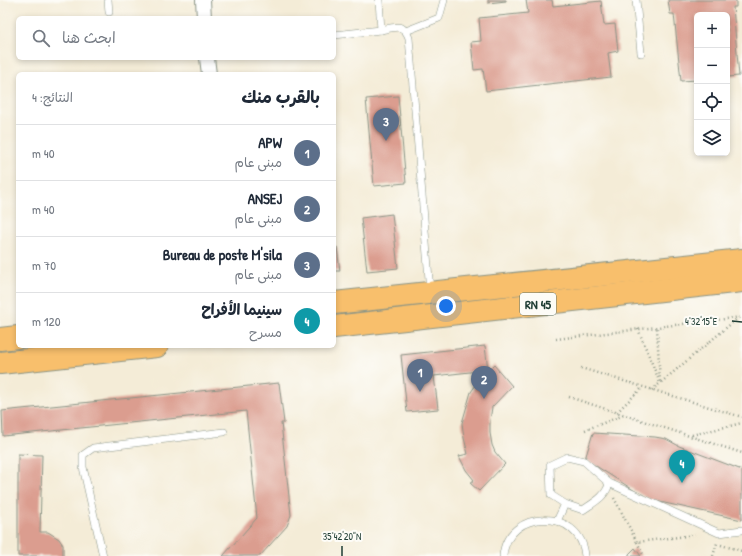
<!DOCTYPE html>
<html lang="ar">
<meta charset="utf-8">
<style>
:root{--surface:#fff;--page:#f2f2f3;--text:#1f2937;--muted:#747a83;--line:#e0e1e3;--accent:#0b8043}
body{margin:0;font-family:"Patrick Hand","Playpen Sans Arabic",sans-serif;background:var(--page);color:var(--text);direction:rtl}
.controls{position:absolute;right:12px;top:12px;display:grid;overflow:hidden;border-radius:6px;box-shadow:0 2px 6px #0003}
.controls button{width:36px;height:36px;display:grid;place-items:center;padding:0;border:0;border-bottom:1px solid var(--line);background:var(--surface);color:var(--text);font:20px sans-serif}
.you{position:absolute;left:446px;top:306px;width:14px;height:14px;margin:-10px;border:3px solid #fff;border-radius:50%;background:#1a73e8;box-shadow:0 0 0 6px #1a73e833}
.badge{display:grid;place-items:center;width:26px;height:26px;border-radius:50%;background:var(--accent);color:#fff;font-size:13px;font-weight:700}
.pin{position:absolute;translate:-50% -33px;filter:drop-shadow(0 1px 2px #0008)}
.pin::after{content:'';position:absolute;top:21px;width:14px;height:12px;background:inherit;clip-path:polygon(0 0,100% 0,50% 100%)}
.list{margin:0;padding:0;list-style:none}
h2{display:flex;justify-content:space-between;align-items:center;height:52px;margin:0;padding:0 16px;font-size:17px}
h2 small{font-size:13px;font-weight:400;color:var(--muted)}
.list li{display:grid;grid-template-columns:26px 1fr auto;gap:12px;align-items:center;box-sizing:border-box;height:56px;padding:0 16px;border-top:1px solid var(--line)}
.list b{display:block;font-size:15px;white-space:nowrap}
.list p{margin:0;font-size:13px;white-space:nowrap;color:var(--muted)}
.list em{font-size:13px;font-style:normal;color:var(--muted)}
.icon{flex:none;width:22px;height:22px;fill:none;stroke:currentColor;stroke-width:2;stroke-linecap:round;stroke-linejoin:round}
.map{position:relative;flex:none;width:742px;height:556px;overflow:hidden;direction:ltr}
.search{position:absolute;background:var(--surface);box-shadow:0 2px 6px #0003;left:16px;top:16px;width:320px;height:44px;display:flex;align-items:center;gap:10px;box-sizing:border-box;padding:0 14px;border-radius:6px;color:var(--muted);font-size:15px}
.panel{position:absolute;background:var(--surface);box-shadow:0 2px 6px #0003;left:16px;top:72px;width:320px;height:276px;border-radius:6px;direction:rtl}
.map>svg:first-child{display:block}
.building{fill:#db9d8f}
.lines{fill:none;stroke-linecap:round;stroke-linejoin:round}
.service-casing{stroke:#8a9486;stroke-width:8}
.minor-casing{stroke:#8a9486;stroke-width:16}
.primary-casing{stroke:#8a9486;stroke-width:24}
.path{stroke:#8a9486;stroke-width:2.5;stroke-dasharray:1 3;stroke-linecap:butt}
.service{stroke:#fff;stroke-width:7}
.minor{stroke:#fff;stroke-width:14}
.primary{stroke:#f8bf6c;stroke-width:22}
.ticks{fill:none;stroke:#1f3d34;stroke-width:1.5}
.labels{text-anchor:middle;stroke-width:4;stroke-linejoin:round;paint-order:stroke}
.shield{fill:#fdfcf7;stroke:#62766e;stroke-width:1}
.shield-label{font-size:13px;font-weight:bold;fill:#1f3d34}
.ticks-label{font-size:10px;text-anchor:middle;fill:#1f3d34;stroke:#fdfcf7;stroke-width:4;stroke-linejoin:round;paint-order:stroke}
</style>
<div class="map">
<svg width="742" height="556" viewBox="0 0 742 556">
<rect width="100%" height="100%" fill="#fdfcf7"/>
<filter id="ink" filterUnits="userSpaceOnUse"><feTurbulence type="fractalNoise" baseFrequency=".025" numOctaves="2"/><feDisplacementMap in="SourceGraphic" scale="8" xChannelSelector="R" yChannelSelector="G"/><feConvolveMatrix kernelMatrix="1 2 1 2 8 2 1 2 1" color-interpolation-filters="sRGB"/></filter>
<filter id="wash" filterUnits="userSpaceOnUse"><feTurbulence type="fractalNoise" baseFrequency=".012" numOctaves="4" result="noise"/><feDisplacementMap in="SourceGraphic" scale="16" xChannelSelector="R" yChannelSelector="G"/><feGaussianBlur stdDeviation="0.9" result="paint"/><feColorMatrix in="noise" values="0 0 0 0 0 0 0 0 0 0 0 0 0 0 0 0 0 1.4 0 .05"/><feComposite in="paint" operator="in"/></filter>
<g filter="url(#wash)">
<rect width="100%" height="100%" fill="#f4ecd7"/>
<g id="blocks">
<g class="building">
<polygon points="488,0 506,0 506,1 488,3"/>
<polygon points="526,0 552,0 553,6 601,1 604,25 615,24 618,51 608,53 611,77 486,91 483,69 474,70 471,42 481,41 479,18 528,13"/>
<polygon points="668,0 736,0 736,7 733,7 739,76 727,77 727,15 697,15 697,80 681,81 674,14 670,14"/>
<polygon points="398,96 406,183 374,186 366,99"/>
<polygon points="392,214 398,268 367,271 361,218"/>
<polygon points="334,247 337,247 340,271 334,271"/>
<polygon points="485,346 488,370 434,376 438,409 407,412 401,355"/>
<polygon points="494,365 512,386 492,407 490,421 490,433 492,445 495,452 505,464 479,491 470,483 474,480 466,470 459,456 468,454 464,438 462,423 471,392 480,379"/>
<polygon points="279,383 284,423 281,423 291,515 287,526 260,556 223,556 257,518 246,411 3,436 2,411"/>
<polygon points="593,433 655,437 666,439 679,446 742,470 742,520 651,500 643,496 585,459"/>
<polygon points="18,454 42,455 40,532 48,532 59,539 63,545 63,556 18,556"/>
<polygon points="635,548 641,556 629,556 629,554"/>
</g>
</g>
</g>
<g filter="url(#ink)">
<use href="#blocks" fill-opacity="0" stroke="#8a9486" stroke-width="1"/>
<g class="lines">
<g class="service-casing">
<g id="service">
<polyline points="108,0 109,12"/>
<polyline points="636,0 641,53"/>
<path d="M381 30C395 27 404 23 409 38L430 291"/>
<polyline points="406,31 439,18 444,0"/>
<polyline points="334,35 381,30 379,0"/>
<path d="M609 483C607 496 593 503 583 510L565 504 551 495 550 465 567 457 584 461 609 483 719 533 742 530"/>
<polyline points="557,521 565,504"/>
<polyline points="103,556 83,467 83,455 93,448 224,432"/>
<path d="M503 556C507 508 581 507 585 556"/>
</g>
</g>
<g class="minor-casing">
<g id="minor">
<polyline points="203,0 204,18"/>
<polyline points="207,58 209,74"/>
</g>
</g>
<g class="primary-casing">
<g id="primary">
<polyline points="334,303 742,260"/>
<polyline points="334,327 742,281"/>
<polyline points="0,339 18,337"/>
<polyline points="0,363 157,346"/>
</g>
</g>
<g class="path">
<polyline points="638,329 660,383 657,328"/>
<polyline points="556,339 742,317"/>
<polyline points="581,368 742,417"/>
<polyline points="652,390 738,318"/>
<polyline points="569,397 742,453"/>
<polyline points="617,412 643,387"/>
<polyline points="585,430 624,415"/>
<polyline points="692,435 742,423"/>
<polyline points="614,498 637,542 695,535"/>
<polyline points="637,542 644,556"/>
<polyline points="721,545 742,551"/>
<polyline points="713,556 717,543"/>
</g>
<use href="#service" class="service"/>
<use href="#minor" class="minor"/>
<use href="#primary" class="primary"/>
</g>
</g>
<path class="ticks" d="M732 321 742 322M342 556V546"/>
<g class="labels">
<rect class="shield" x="520" y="293" width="36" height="22" rx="3"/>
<g class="shield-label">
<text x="538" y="309">RN 45</text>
</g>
</g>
<g class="ticks-label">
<text x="701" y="325">4°32'15"E</text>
<text x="342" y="540">35°42'20"N</text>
</g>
</svg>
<div class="controls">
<button>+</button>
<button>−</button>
<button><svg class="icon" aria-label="locate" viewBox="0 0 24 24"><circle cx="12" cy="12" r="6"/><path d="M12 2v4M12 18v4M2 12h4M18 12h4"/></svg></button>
<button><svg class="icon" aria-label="layers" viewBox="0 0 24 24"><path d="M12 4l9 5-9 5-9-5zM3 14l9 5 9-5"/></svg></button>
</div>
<div class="you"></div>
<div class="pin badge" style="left:420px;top:392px;background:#5c6f8a">1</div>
<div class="pin badge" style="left:484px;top:399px;background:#5c6f8a">2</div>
<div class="pin badge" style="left:386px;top:141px;background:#5c6f8a">3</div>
<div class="pin badge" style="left:682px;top:483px;background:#0f9aa8">4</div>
<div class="search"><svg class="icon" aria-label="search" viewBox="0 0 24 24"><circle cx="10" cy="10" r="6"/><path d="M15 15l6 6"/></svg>ابحث هنا</div>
<section class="panel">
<h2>بالقرب منك<small>النتائج: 4</small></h2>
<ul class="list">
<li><span class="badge" style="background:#5c6f8a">1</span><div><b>APW</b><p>مبنى عام</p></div><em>40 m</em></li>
<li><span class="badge" style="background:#5c6f8a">2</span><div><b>ANSEJ</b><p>مبنى عام</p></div><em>40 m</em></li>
<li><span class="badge" style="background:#5c6f8a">3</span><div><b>Bureau de poste M'sila</b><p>مبنى عام</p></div><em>70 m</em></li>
<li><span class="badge" style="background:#0f9aa8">4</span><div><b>سينيما الأفراح</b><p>مسرح</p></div><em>120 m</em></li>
</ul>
</section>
</div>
